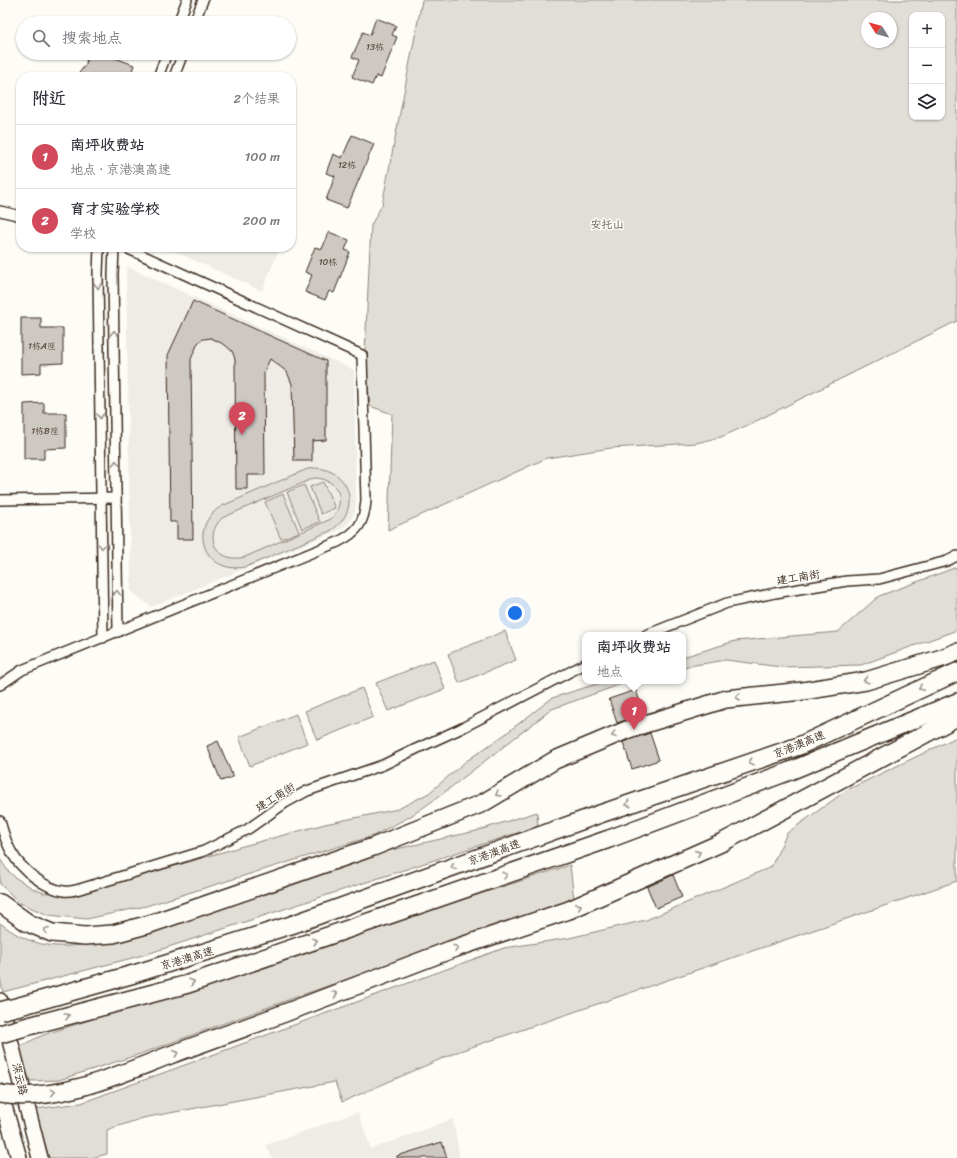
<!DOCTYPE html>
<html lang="zh">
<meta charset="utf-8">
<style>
:root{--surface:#fff;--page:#f2f2f3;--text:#2b2b33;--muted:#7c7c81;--line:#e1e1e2;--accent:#d1495b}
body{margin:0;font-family:Sriracha,"LXGW WenKai TC",sans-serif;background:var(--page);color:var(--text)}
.controls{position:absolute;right:12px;top:12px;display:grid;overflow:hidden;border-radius:8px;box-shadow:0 1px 3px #0004}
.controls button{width:36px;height:36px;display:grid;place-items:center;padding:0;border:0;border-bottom:1px solid var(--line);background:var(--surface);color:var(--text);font:20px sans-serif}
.compass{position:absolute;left:861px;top:12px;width:36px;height:36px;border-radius:50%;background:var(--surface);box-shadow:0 1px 3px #0004;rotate:307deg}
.you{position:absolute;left:515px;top:613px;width:14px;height:14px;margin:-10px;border:3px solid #fff;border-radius:50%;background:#1a73e8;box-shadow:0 0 0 6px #1a73e833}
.badge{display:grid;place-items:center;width:26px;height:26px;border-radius:50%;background:var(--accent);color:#fff;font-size:13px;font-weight:700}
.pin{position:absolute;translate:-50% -33px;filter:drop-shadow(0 1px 2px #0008)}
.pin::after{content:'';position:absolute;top:21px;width:14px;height:12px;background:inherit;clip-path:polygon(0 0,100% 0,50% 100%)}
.popup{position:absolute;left:582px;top:632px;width:104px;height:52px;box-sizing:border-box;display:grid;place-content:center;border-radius:8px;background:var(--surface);filter:drop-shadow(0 1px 3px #0005);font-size:13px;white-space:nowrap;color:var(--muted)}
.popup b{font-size:15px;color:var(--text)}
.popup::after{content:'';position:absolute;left:50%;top:100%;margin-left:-8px;border:8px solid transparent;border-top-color:var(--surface)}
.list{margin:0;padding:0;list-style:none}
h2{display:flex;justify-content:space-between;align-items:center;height:52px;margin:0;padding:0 16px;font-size:17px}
h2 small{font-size:13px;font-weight:400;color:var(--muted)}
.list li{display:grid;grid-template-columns:26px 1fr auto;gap:12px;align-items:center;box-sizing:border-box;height:64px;padding:0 16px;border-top:1px solid var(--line)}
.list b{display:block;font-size:15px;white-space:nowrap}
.list p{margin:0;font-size:13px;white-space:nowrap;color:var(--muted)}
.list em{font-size:13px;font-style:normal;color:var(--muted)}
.icon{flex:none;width:22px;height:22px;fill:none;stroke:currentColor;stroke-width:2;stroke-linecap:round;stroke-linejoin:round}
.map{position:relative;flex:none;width:957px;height:1158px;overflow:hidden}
.search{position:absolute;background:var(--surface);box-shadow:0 1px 3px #0004;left:16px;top:16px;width:280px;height:44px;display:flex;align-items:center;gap:10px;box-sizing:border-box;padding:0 14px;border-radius:22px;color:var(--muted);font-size:15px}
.panel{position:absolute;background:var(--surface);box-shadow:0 1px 3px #0004;left:16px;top:72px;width:280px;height:180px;border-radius:16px}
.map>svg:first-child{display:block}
.built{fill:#efece7}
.green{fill:#e1ded7;stroke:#8e847a;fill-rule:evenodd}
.building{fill:#cdc8c2;stroke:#3b2a1e}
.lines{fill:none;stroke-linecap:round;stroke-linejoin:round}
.minor-casing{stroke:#3b2a1e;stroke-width:12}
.primary-casing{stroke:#3b2a1e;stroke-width:18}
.motorway-casing{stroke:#3b2a1e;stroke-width:20}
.minor{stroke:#fdfcf7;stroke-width:9}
.primary{stroke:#fdfcf7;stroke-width:15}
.motorway{stroke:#fdfcf7;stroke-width:17}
.motorway-bridge-casing{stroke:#3b2a1e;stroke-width:20;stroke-linecap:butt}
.motorway-bridge{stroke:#fdfcf7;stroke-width:17}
.oneway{stroke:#9c938a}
.labels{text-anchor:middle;stroke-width:3;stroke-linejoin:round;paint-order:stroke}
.number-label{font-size:9px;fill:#605247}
.park-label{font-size:11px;fill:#64574c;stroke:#fdfcf7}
.street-label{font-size:11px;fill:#3b2a1e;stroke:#fdfcf7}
</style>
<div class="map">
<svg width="957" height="1158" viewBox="0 0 957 1158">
<rect width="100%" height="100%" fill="#fdfcf7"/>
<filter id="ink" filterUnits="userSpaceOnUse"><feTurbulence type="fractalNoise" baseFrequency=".025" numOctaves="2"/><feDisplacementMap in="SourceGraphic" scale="8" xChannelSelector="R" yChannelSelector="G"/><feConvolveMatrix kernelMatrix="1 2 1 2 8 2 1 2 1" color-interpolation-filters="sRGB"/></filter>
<g filter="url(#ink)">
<g class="built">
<polygon points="165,247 280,247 262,291"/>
<polygon points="126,266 354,370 356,500 355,511 351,520 344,528 333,533 151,607 131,591"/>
<polygon points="358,1112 371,1149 453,1119 460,1158 272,1158 266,1145"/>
</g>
<g class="green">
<path d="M422 0H957V321L748 425 721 437 696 443 611 448 547 458 388 530 392 414 370 406 365 352 371 225 382 205ZM912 15H942V117H912ZM867 18H891V42H867Z"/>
<path d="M312 468C351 467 363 511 330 531L248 566C206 578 185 528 222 506L305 470ZM314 478C338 478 348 501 331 519L245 557C218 564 202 538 222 518Z"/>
<polygon points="323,482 335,508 321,514 310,487"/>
<polygon points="304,485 320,522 302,529 287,492"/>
<polygon points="283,494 299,532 281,539 265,502"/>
<polygon points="957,567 957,630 861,665 781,667 726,660 683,667 683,657 735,641 838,632 879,596"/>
<polygon points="505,631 516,660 459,683 448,654"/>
<polygon points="434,660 445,689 388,711 376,683"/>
<polygon points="606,681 630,681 552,709 437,798 411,816 373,836 146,906 87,919 48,915 20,903 0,884 0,859 8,871 16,878 34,889 44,893 82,893 243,846 325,824 398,809 429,793 465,762 504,735 552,698"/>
<polygon points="362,688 373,717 317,740 305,711"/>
<polygon points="296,714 307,743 250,766 239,737"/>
<polygon points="957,737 957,881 457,1052 342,1102 335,1082 143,1118 107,1130 107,1154 92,1158 49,1158 35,1109 81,1103 504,948 569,938 646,920 771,867 787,833 847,790"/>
<path d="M537 812 538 826 147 954 3 992 0 978V923C27 944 52 950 86 944L383 852 476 831Z"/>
<polygon points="570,865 574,900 299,996 140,1054 59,1080 30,1081 18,1047 43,1035"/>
</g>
<g class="building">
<polygon points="376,18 396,26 392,35 397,37 381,78 376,76 372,85 352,77 359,60 352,57 363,32 370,35"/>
<polygon points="87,53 108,53 107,55 134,65 130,77 76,77 86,64"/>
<polygon points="352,135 374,144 347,208 326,200 335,176 326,173 333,154 342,158"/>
<polygon points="329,232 349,240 345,250 350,252 334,293 329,291 325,300 305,292 312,275 305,272 315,247 322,249"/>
<polygon points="193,301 326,361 326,440 312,441 312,461 294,461 292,384 287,372 282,368 270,359 264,372 265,475 247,475 247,489 236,489 235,360 234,356 232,351 225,345 211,338 204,339 201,340 198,343 191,359 193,539 177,539 177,522 170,522 168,355"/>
<polygon points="21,318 41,318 41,328 63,328 63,363 41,364 41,373 21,374"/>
<polygon points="44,403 44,413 66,413 66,448 44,449 44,459 24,459 24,404"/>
<polygon points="636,690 644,714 617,723 609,699"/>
<polygon points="650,733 659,760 632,769 623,742"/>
<polygon points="218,741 233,777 221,781 207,746"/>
<polygon points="673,875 682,897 656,908 647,887"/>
<polygon points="442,1142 447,1158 397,1158 397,1156"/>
</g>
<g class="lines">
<g class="minor-casing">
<g id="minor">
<polyline points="178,23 187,0"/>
<polyline points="194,23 203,0"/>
<polyline points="158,77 167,53"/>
<polyline points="174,77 183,53"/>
<polyline points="0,211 21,216"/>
<polyline points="99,247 98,274 103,638"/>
<polyline points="114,247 113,274 118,632"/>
<polyline points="0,500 116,498"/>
<polyline points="646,635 727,603 775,593 847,581 879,579 947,561 957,556"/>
<path d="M0 685 22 670 338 542C358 532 364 523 366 501L362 355 124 247"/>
<path d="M0 821C3 832 6 843 12 853 21 869 45 889 64 891 70 892 77 890 83 888L204 851 248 829 285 803 307 791 383 765 416 749 460 729 585 664"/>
</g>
</g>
<g class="primary-casing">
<g id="primary">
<polyline points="0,1001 40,1158"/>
<polyline points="0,1092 19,1158"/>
</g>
</g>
<g class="motorway-casing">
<g id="motorway">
<polyline points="0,903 28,923 52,933 85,936 113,934 150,924 373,847 483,803 555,760 629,729 726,699 803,691 866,681 942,658 957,652"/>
<polyline points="20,1006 134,974 291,925 600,814 799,746 957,672"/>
<polyline points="298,1008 450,950 569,910 723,842 957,717"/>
<polyline points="29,1026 188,984 427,902 609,839 790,771 957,702"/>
</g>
</g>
<use href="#minor" class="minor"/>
<use href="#primary" class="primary"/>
<use href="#motorway" class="motorway"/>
<g class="motorway-bridge-casing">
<g id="motorway-bridge">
<polyline points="0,1011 20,1006"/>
<polyline points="0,1034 29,1026"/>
<path d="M0 1094C57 1103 118 1075 170 1055 213 1039 256 1024 298 1008"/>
</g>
</g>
<use href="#motorway-bridge" class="motorway-bridge"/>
</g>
<defs><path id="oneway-chevron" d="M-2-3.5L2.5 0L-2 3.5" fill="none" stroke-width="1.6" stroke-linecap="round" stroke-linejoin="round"/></defs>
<g class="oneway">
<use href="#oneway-chevron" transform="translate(98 286) rotate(89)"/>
<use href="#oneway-chevron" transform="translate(114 333) rotate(-91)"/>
<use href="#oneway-chevron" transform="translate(100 416) rotate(89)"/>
<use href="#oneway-chevron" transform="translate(116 463) rotate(-91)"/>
<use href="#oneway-chevron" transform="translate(102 546) rotate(89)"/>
<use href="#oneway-chevron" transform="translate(117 593) rotate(-91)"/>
<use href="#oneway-chevron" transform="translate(866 680) rotate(167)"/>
<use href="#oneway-chevron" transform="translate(921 688) rotate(155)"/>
<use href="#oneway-chevron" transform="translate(738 697) rotate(174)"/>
<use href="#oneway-chevron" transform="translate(614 735) rotate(157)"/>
<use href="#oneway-chevron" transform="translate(751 762) rotate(161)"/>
<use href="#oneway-chevron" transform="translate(498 794) rotate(149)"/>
<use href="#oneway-chevron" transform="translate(628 804) rotate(161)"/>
<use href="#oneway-chevron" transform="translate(698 853) rotate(-24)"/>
<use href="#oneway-chevron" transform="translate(453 867) rotate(160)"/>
<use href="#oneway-chevron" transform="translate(505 875) rotate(-19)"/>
<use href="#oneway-chevron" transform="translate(579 906) rotate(-24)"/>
<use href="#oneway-chevron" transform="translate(46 930) rotate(-160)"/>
<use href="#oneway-chevron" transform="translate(315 941) rotate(-19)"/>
<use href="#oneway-chevron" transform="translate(456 948) rotate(-18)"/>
<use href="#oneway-chevron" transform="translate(192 982) rotate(-18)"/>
<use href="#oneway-chevron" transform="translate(335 994) rotate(-21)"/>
<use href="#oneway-chevron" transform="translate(67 1016) rotate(-15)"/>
<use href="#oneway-chevron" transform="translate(176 1053) rotate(-20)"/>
<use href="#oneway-chevron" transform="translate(53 1092) rotate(-10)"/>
</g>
</g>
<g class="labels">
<g class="number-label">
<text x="375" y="50">13栋</text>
<text x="347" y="168">12栋</text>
<text x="328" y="265">10栋</text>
<text x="42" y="349">1栋A座</text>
<text x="45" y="434">1栋B座</text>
</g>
<g class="park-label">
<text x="607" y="228">安托山</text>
</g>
<g class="street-label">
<text transform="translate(798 577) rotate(-9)" y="4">建工南街</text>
<text transform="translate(799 744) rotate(-22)" y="4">京港澳高速</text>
<text transform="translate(275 797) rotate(-32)" y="4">建工南街</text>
<text transform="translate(494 852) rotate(-20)" y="4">京港澳高速</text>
<text transform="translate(187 958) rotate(-17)" y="4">京港澳高速</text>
<text transform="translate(20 1079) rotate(76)" y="4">深云路</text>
</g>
</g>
</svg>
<div class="controls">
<button>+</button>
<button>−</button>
<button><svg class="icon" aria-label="layers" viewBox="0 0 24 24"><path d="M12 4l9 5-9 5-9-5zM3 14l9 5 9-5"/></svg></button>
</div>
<svg class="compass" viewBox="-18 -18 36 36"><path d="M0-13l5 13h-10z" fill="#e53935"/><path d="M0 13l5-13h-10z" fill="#7c7c81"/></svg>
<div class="you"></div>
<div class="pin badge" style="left:634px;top:730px">1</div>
<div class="popup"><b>南坪收费站</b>地点</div>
<div class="pin badge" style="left:242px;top:435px">2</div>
<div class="search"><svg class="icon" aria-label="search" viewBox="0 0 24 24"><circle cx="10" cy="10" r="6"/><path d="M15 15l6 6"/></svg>搜索地点</div>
<section class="panel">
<h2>附近<small>2个结果</small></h2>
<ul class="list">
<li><span class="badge">1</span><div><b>南坪收费站</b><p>地点 · 京港澳高速</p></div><em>100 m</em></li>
<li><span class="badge">2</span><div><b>育才实验学校</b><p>学校</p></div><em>200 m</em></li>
</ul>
</section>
</div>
